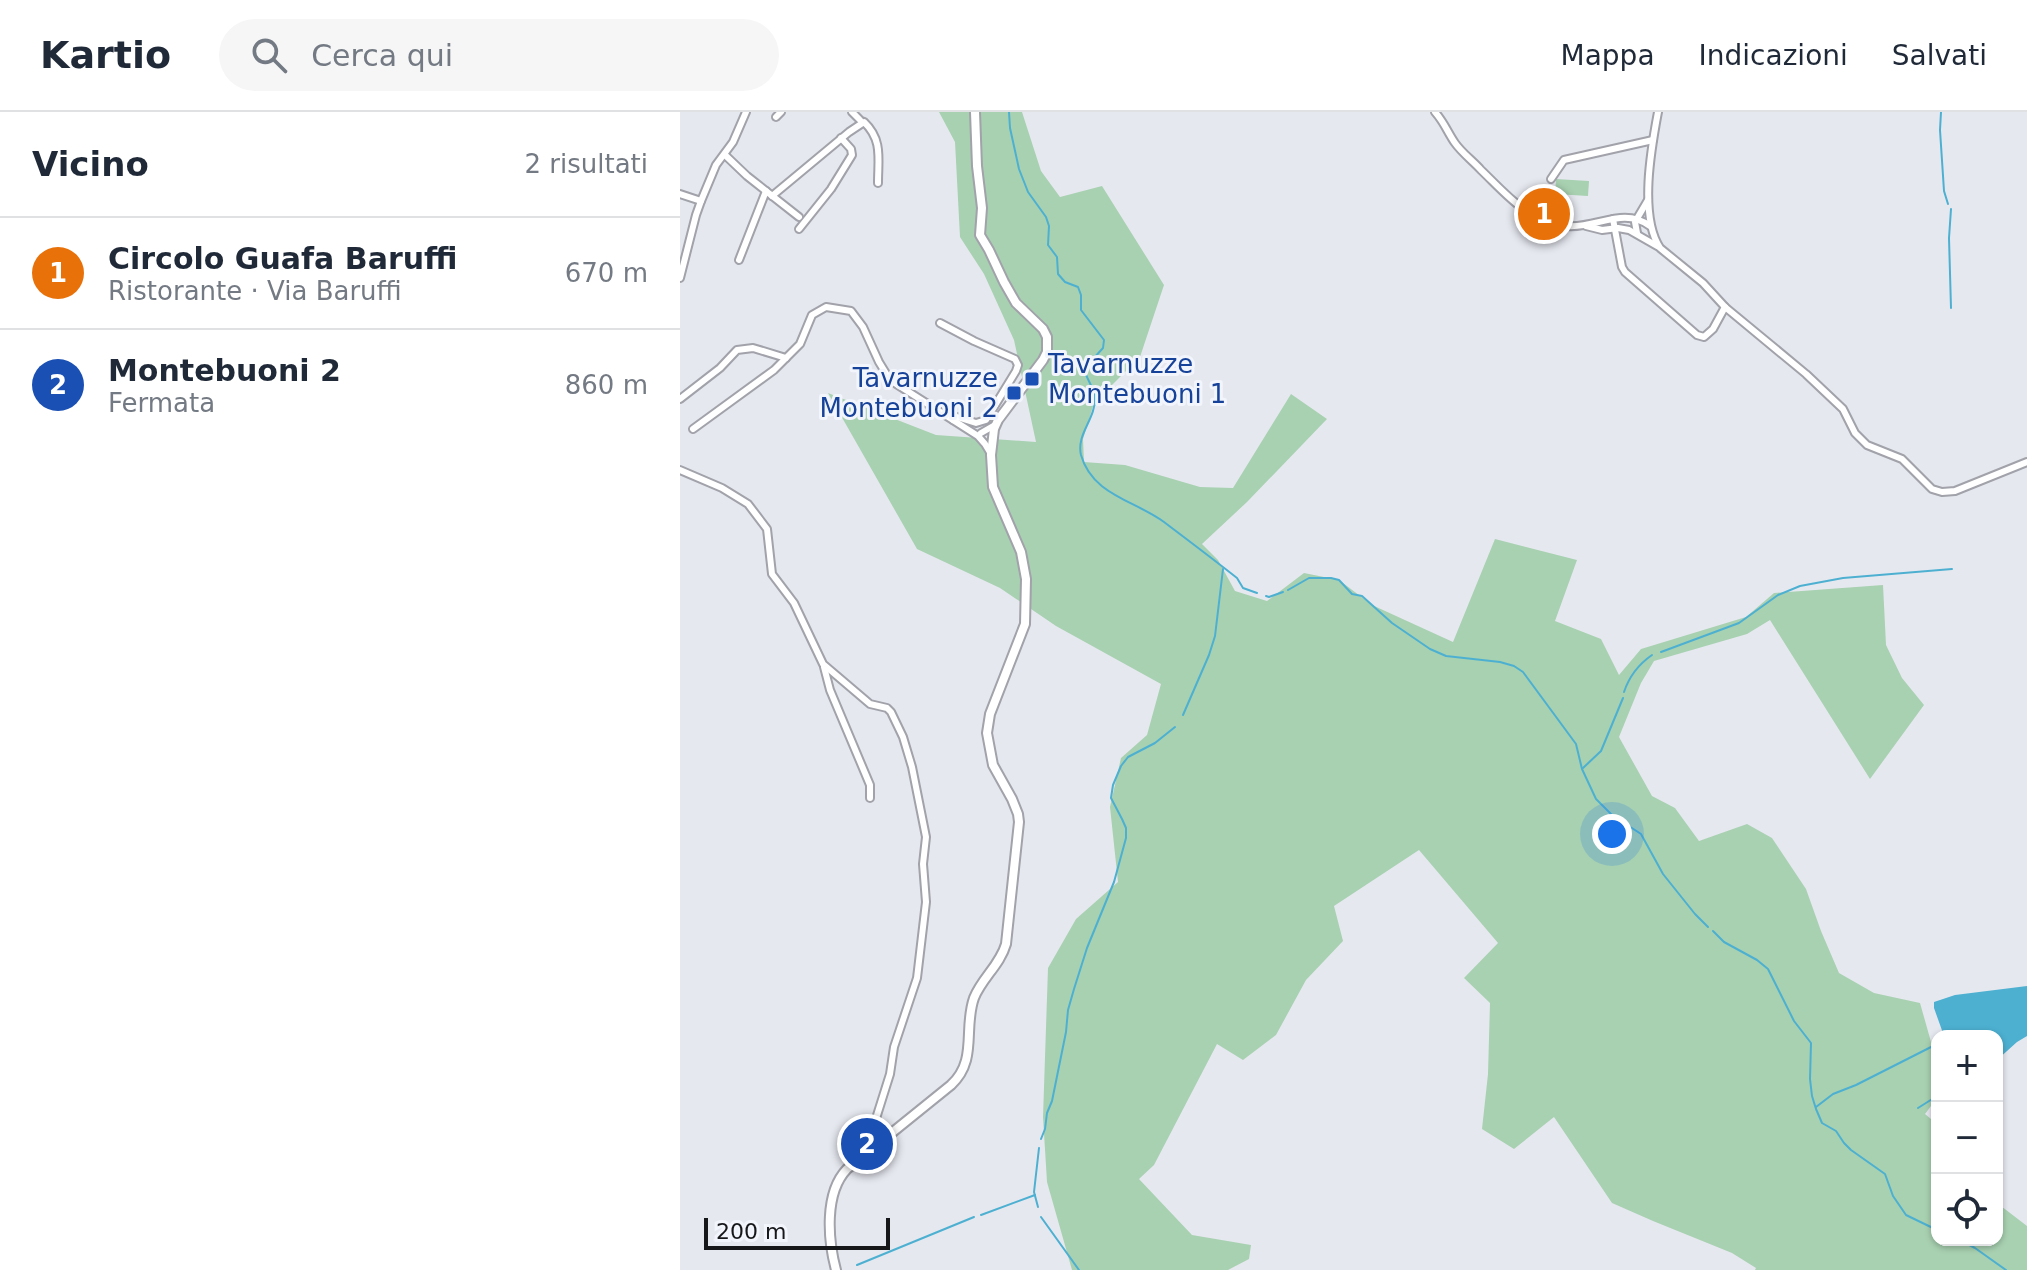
<!DOCTYPE html>
<html lang="it">
<meta charset="utf-8">
<style>
:root{--surface:#fff;--page:#f6f6f7;--text:#1f2937;--muted:#747a83;--line:#e0e1e3;--accent:#111827}
body{margin:0;font-family:"DejaVu Sans",sans-serif;background:var(--page);color:var(--text)}
.controls{position:absolute;right:24px;bottom:24px;display:grid;overflow:hidden;border-radius:16px;box-shadow:0 2px 6px #0004}
.controls button{width:72px;height:72px;display:grid;place-items:center;padding:0;border:0;border-bottom:2px solid var(--line);background:var(--surface);color:var(--text);font:40px sans-serif}
.scale{position:absolute;left:24px;bottom:20px;width:186px;box-sizing:border-box;padding-left:8px;border:4px solid #161719;border-top:0;font-size:22px;line-height:28px;white-space:nowrap;color:#161719;-webkit-text-stroke:6px #f3f5fd;paint-order:stroke}
.you{position:absolute;left:932px;top:722px;width:28px;height:28px;margin:-20px;border:6px solid #fff;border-radius:50%;background:#1a73e8;box-shadow:0 0 0 12px #1a73e833}
.badge{display:grid;place-items:center;width:52px;height:52px;border-radius:50%;background:var(--accent);color:#fff;font-size:26px;font-weight:700}
.pin{position:absolute;translate:-50% -50%;border:4px solid #fff;box-shadow:0 2px 8px #0006}
.list{margin:0;padding:0;list-style:none}
h2{display:flex;justify-content:space-between;align-items:center;height:104px;margin:0;padding:0 32px;font-size:34px}
h2 small{font-size:26px;font-weight:400;color:var(--muted)}
.list li{display:grid;grid-template-columns:52px 1fr auto;gap:24px;align-items:center;box-sizing:border-box;height:112px;padding:0 32px;border-top:2px solid var(--line)}
.list b{display:block;font-size:30px;white-space:nowrap}
.list p{margin:0;font-size:26px;white-space:nowrap;color:var(--muted)}
.list em{font-size:26px;font-style:normal;color:var(--muted)}
.icon{flex:none;width:44px;height:44px;fill:none;stroke:currentColor;stroke-width:2;stroke-linecap:round;stroke-linejoin:round}
.map{position:relative;flex:none;width:1347px;height:1158px;overflow:hidden}
header{display:flex;align-items:center;gap:48px;box-sizing:border-box;height:112px;padding:0 40px;background:var(--surface);border-bottom:2px solid var(--line)}
header strong{font-size:38px}
nav{display:flex;gap:44px;margin-inline-start:auto;font-size:28px}
.search{width:560px;height:72px;background:var(--page);display:flex;align-items:center;gap:20px;box-sizing:border-box;padding:0 28px;border-radius:44px;color:var(--muted);font-size:30px}
main{display:flex}
aside{flex:1;background:var(--surface)}
.map>svg:first-child{display:block}
.green{fill:#a8d1b1}
.water{fill:#4db0d1}
.lines{fill:none;stroke-linecap:round;stroke-linejoin:round}
.stream{stroke:#4db0d1;stroke-width:2}
.minor-casing{stroke:#a1a2aa;stroke-width:10}
.secondary-casing{stroke:#a1a2aa;stroke-width:12}
.minor{stroke:#fff;stroke-width:6}
.secondary{stroke:#fff;stroke-width:8}
.transit-dot{fill:#1a4fb4;stroke:#f3f5fd;stroke-width:3}
.labels{text-anchor:middle;stroke-width:6;stroke-linejoin:round;paint-order:stroke}
.transit-label{font-size:26px;fill:#164399;stroke:#f3f5fd;text-anchor:start}
</style>
<header>
<strong>Kartio</strong>
<div class="search"><svg class="icon" aria-label="search" viewBox="0 0 24 24"><circle cx="10" cy="10" r="6"/><path d="M15 15l6 6"/></svg>Cerca qui</div>
<nav><a>Mappa</a><a>Indicazioni</a><a>Salvati</a></nav>
</header>
<main>
<aside>
<h2>Vicino<small>2 risultati</small></h2>
<ul class="list">
<li><span class="badge" style="background:#e8710a">1</span><div><b>Circolo Guafa Baruffi</b><p>Ristorante · Via Baruffi</p></div><em>670 m</em></li>
<li><span class="badge" style="background:#1a4fb4">2</span><div><b>Montebuoni 2</b><p>Fermata</p></div><em>860 m</em></li>
</ul>
</aside>
<div class="map">
<svg width="1347" height="1158" viewBox="0 0 1347 1158">
<rect width="100%" height="100%" fill="#e6e8f0"/>
<g class="green">
<polygon points="259,0 342,0 361,59 380,85 422,74 484,173 460,245 414,291 403,327 404,350 445,353 520,375 553,376 611,282 647,307 567,390 522,432 538,448 555,479 587,489 624,461 659,468 692,493 773,530 815,427 897,448 875,509 921,527 939,563 961,537 1066,505 1094,481 1203,473 1206,533 1222,566 1244,593 1190,667 1090,508 1067,522 974,549 961,571 939,625 972,684 995,696 1019,729 1067,712 1092,726 1126,777 1141,819 1159,861 1194,881 1240,891 1257,951 1257,986 1245,1002 1257,1012 1257,1128 1317,1128 1317,1091 1347,1114 1347,1158 1075,1158 1076,1156 1052,1141 973,1109 932,1091 874,1005 834,1037 802,1017 808,962 810,891 784,866 818,831 739,738 654,794 663,829 626,868 596,923 563,948 537,932 474,1053 459,1067 512,1123 571,1133 569,1147 548,1158 392,1158 367,1070 363,1005 368,856 396,807 438,770 430,695 441,646 467,623 481,572 376,514 320,476 237,437 148,281 256,323 356,330 334,228 304,162 280,125 275,30"/>
<polygon points="876,67 909,69 908,84 875,82"/>
</g>
<polygon class="water" points="1347,874 1347,924 1337,930 1317,948 1317,924 1264,924 1254,896 1254,890 1275,883"/>
<g class="lines">
<g class="stream">
<path d="M329 0 330 16 339 57 348 80 366 105 369 114 368 133 377 145 378 162 385 170 398 175 401 183V198L424 228 423 236 404 257C406 266 415 278 415 285 416 307 396 322 401 343 412 383 456 389 484 410 509 429 533 447 557 466L563 476 577 481"/>
<polyline points="1261,0 1260,18 1264,79 1268,92"/>
<polyline points="1271,97 1269,126 1271,196"/>
<polyline points="608,478 629,466 651,466 659,468 672,482 682,484 712,511 750,537 766,544 820,550 834,554 843,560 896,632 902,657 916,687 932,703 961,722 983,762 1015,802 1028,815"/>
<polyline points="586,484 589,485 603,480"/>
<polyline points="981,540 1059,511 1098,483 1120,474 1163,466 1272,457"/>
<path d="M944 580C949 565 959 552 972 543"/>
<polyline points="503,603 529,543 535,524 543,457"/>
<polyline points="903,656 921,639 943,586"/>
<polyline points="1033,819 1044,830 1077,848 1088,857 1114,909 1131,931 1130,967 1132,984 1136,997 1142,1011 1156,1019 1164,1031 1171,1038 1205,1062 1213,1084 1226,1103 1257,1118"/>
<polyline points="1136,995 1153,982 1176,973 1257,932"/>
<polyline points="1238,996 1257,984"/>
<polyline points="361,1027 365,1017 367,1001 372,989 386,920 388,898 394,877 407,836 434,770 446,726 446,716 442,707 431,686 433,673 441,654 448,645 475,631 495,615"/>
<polyline points="358,1095 354,1080 359,1036"/>
<polyline points="301,1103 355,1083"/>
<polyline points="361,1105 399,1158"/>
<polyline points="1280,1128 1295,1136 1326,1158"/>
<polyline points="177,1153 294,1105"/>
</g>
<g class="minor-casing">
<g id="minor">
<polyline points="172,0 180,8"/>
<path d="M755 0C764 10 768 21 775 31 782 41 793 49 801 58 827 83 848 110 887 114 916 117 943 94 970 114"/>
<path d="M978 0C971 37 959 104 980 136L1023 171 1045 195 1126 262 1163 297 1175 321 1187 333 1222 347 1252 377 1262 380 1275 379 1347 350"/>
<polyline points="96,5 101,0"/>
<polyline points="45,43 67,64 119,105"/>
<polyline points="871,67 884,48 973,28"/>
<polyline points="0,82 21,89"/>
<path d="M92 84 169 20 184 10C203 28 198 47 198 71"/>
<polyline points="933,107 942,155 945,160 1017,223 1024,225 1033,217 1045,195"/>
<polyline points="906,114 922,118 938,116 949,118 977,134"/>
<polyline points="119,117 151,77 172,43 171,37 161,26"/>
<polyline points="957,121 955,110 968,88"/>
<polyline points="59,148 86,79"/>
<polyline points="0,166 16,103 21,89 36,53 53,30 66,0"/>
<polyline points="260,211 294,229 335,247 338,253 336,259 306,308 296,311 277,305 273,308"/>
<polyline points="0,287 40,256 57,238 73,236 106,246"/>
<polyline points="13,317 94,258 120,232 132,203 146,195 171,199 183,215 199,250 210,268 298,324 305,332 311,342"/>
<polyline points="301,321 315,313"/>
<polyline points="0,358 42,376 68,392 87,417 92,462 114,491 143,552 190,592 207,596 211,600 223,625 232,655 246,725 243,752 246,790 237,866 214,935 210,962 193,1016 195,1035"/>
<polyline points="144,555 150,578 190,673 190,686"/>
</g>
</g>
<g class="secondary-casing">
<path id="secondary" d="M156 1158C148 1128 144 1081 167 1057L271 973C298 948 283 917 294 886 302 866 320 853 326 832L339 710 338 702 332 687 313 653 307 621 310 602 345 512 346 467 341 440 313 375 311 343 314 317 318 308 363 248 367 240V225L363 217 336 191 324 170 309 138 300 123 302 96 297 54 295 0"/>
</g>
<use href="#minor" class="minor"/>
<use href="#secondary" class="secondary"/>
</g>
<g class="transit-dot">
<rect x="344" y="259" width="16" height="16" rx="4"/>
<rect x="326" y="273" width="16" height="16" rx="4"/>
</g>
<g class="labels">
<g class="transit-label">
<text x="368" y="261">Tavarnuzze<tspan x="368" dy="30">Montebuoni 1</tspan></text>
<text x="318" y="275" text-anchor="end">Tavarnuzze<tspan x="318" dy="30">Montebuoni 2</tspan></text>
</g>
</g>
</svg>
<div class="controls">
<button>+</button>
<button>−</button>
<button><svg class="icon" aria-label="locate" viewBox="0 0 24 24"><circle cx="12" cy="12" r="6"/><path d="M12 2v4M12 18v4M2 12h4M18 12h4"/></svg></button>
</div>
<div class="scale">200 m</div>
<div class="you"></div>
<div class="pin badge" style="left:864px;top:102px;background:#e8710a">1</div>
<div class="pin badge" style="left:187px;top:1032px;background:#1a4fb4">2</div>
</div>
</main>
